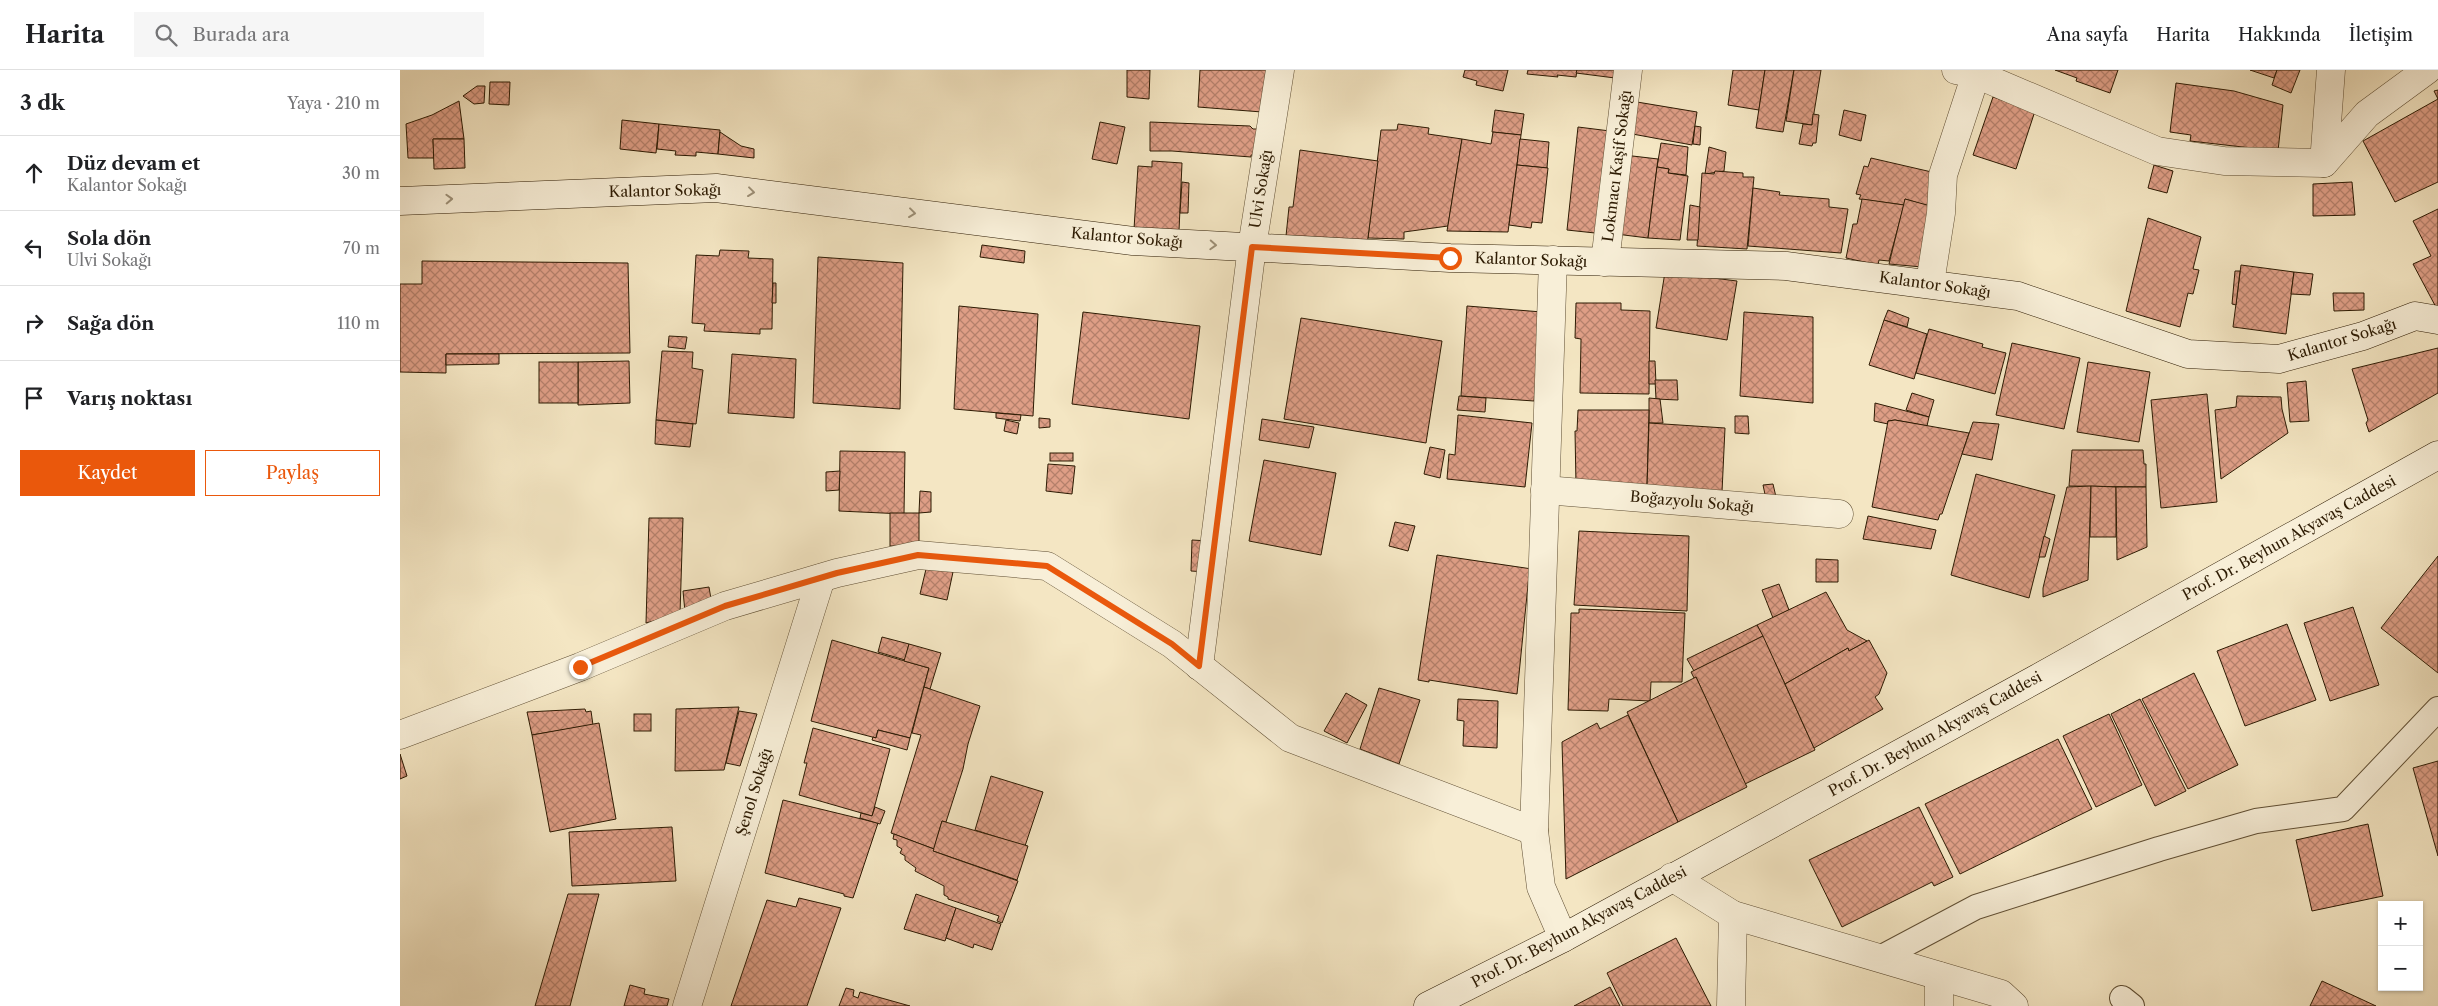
<!DOCTYPE html>
<html lang="tr">
<meta charset="utf-8">
<style>
:root{--surface:#fff;--page:#f6f6f6;--text:#202124;--muted:#757577;--line:#e0e0e0;--accent:#ea580c}
body{margin:0;font-family:"Libre Caslon Text",serif;background:var(--page);color:var(--text)}
.controls{position:absolute;right:15px;bottom:15px;display:grid;overflow:hidden;border-radius:0px;box-shadow:0 1px 4px #0004}
.controls button{width:45px;height:45px;display:grid;place-items:center;padding:0;border:0;border-bottom:1px solid var(--line);background:var(--surface);color:var(--text);font:25px sans-serif}
.stop{position:absolute;width:15px;height:15px;margin:-11px;border:4px solid #ea580c;border-radius:50%;background:#fff}
.stop.end{background:#ea580c;border-color:#fff;box-shadow:0 1px 5px #0008}
.list{margin:0;padding:0;list-style:none}
h2{display:flex;justify-content:space-between;align-items:center;height:65px;margin:0;padding:0 20px;font-size:21px}
h2 small{font-size:16px;font-weight:400;color:var(--muted)}
.list li{display:grid;grid-template-columns:32px 1fr auto;gap:15px;align-items:center;box-sizing:border-box;height:75px;padding:0 20px;border-top:1px solid var(--line)}
.list b{display:block;font-size:19px;white-space:nowrap}
.list p{margin:0;font-size:16px;white-space:nowrap;color:var(--muted)}
.list em{font-size:16px;font-style:normal;color:var(--muted)}
.actions{display:flex;gap:10px;padding:15px 20px}
.actions a{flex:1;padding:11px 0;border:1px solid var(--accent);border-radius:0px;text-align:center;font-size:18px;color:var(--accent)}
.actions .main{background:var(--accent);color:#fff}
.icon{flex:none;width:28px;height:28px;fill:none;stroke:currentColor;stroke-width:2;stroke-linecap:round;stroke-linejoin:round}
.map{position:relative;flex:none;width:2038px;height:936px;overflow:hidden}
header{display:flex;align-items:center;gap:30px;box-sizing:border-box;height:70px;padding:0 25px;background:var(--surface);border-bottom:1px solid var(--line)}
header strong{font-size:24px}
nav{display:flex;gap:28px;margin-inline-start:auto;font-size:18px}
.search{width:350px;height:45px;background:var(--page);display:flex;align-items:center;gap:12px;box-sizing:border-box;padding:0 18px;border-radius:0px;color:var(--muted);font-size:19px}
main{display:flex}
aside{flex:1;background:var(--surface)}
.map>svg:first-child{display:block}
.building{fill:url(#building-cross-hatch);stroke:#2d1b03}
.lines{fill:none;stroke-linecap:round;stroke-linejoin:round}
.lane-casing{stroke:#5f4e33;stroke-width:26}
.street-casing{stroke:#5f4e33;stroke-width:29}
.secondary-casing{stroke:#2d1b03;stroke-width:29}
.lane{stroke:#f8efd8;stroke-width:24}
.street{stroke:#f8efd8;stroke-width:28}
.secondary{stroke:#f8efd8;stroke-width:28}
.oneway{stroke:#9d9078}
.route{stroke:#ea580c;stroke-width:6}
.labels{text-anchor:middle;stroke-width:4;stroke-linejoin:round;paint-order:stroke}
.street-label{font-size:15px;fill:#2d1b03;stroke:#f8efd8}
</style>
<header>
<strong>Harita</strong>
<div class="search"><svg class="icon" aria-label="search" viewBox="0 0 24 24"><circle cx="10" cy="10" r="6"/><path d="M15 15l6 6"/></svg>Burada ara</div>
<nav><a>Ana sayfa</a><a>Harita</a><a>Hakkında</a><a>İletişim</a></nav>
</header>
<main>
<aside>
<h2>3 dk<small>Yaya · 210 m</small></h2>
<ul class="list">
<li><svg class="icon" aria-label="ahead" viewBox="0 0 24 24"><path d="M12 20V5M6 11l6-6 6 6"/></svg><div><b>Düz devam et</b><p>Kalantor Sokağı</p></div><em>30 m</em></li>
<li><svg class="icon" aria-label="left" viewBox="0 0 24 24"><path d="M17 20v-9H6M10 6l-5 5 5 5"/></svg><div><b>Sola dön</b><p>Ulvi Sokağı</p></div><em>70 m</em></li>
<li><svg class="icon" aria-label="right" viewBox="0 0 24 24"><path d="M7 20v-9h11M14 6l5 5-5 5"/></svg><div><b>Sağa dön</b></div><em>110 m</em></li>
<li><svg class="icon" aria-label="arrive" viewBox="0 0 24 24"><path d="M6 21V4h12l-3 4 3 4H6"/></svg><div><b>Varış noktası</b></div></li>
</ul>
<div class="actions"><a class="main">Kaydet</a><a>Paylaş</a></div>
</aside>
<div class="map">
<svg width="2038" height="936" viewBox="0 0 2038 936">
<defs>
<pattern id="building-cross-hatch" width="8" height="8" patternUnits="userSpaceOnUse" patternTransform="scale(1.25)"><rect width="8" height="8" fill="#de9e86"/><path d="M0 0l8 8M0 8l8-8" fill="none" stroke="#b4806b"/></pattern>
</defs>
<rect width="100%" height="100%" fill="#f4e6c3"/>
<filter id="stains"><feTurbulence type="fractalNoise" baseFrequency=".004" numOctaves="4"/><feColorMatrix values="0 0 0 0 .2 0 0 0 0 .09 0 0 0 0 .02 0 0 0 .5 -.17"/></filter>
<radialGradient id="worn" r=".72"><stop offset=".6" stop-color="#630" stop-opacity="0"/><stop offset="1" stop-color="#630" stop-opacity=".3"/></radialGradient>
<g class="building">
<polygon points="727,0 750,0 749,29 727,27"/>
<polygon points="800,0 866,0 862,42 798,37"/>
<polygon points="1065,0 1108,0 1103,21 1076,15 1077,11 1063,7"/>
<polygon points="1128,0 1177,0 1176,7 1157,5 1158,7 1127,4"/>
<polygon points="1177,0 1216,0 1215,8 1176,3"/>
<polygon points="1333,0 1365,0 1359,40 1328,35"/>
<polygon points="1365,0 1394,0 1383,62 1356,58"/>
<polygon points="1394,0 1421,0 1412,55 1386,51"/>
<polygon points="1655,0 1718,0 1710,23 1676,11 1677,8"/>
<polygon points="1850,0 1877,0 1874,8"/>
<polygon points="1877,0 1900,0 1891,23 1872,15"/>
<polygon points="90,12 110,12 109,35 89,34"/>
<polygon points="1776,13 1834,21 1883,35 1878,81 1790,71 1791,65 1770,62"/>
<polygon points="77,16 85,16 84,33 74,34 63,26"/>
<polygon points="2038,20 2038,112 1995,132 1963,71 2038,29 2034,21"/>
<polygon points="1593,27 1635,41 1616,99 1573,85"/>
<polygon points="59,31 64,69 33,69 34,88 8,88 6,54 32,45"/>
<polygon points="1231,31 1297,42 1292,75 1227,63"/>
<polygon points="1095,40 1124,44 1121,65 1092,62"/>
<polygon points="1444,40 1466,45 1461,71 1439,65"/>
<polygon points="1413,44 1419,45 1416,73 1413,73 1412,76 1399,74 1403,54 1412,55"/>
<polygon points="222,50 259,54 256,83 220,79"/>
<polygon points="700,52 725,57 717,94 692,89"/>
<polygon points="750,52 850,56 853,59 858,59 857,85 851,85 851,87 772,81 750,81"/>
<polygon points="259,54 320,60 318,84 296,82 296,86 275,85 276,81 257,79"/>
<polygon points="998,54 1029,58 1028,64 1062,69 1048,156 1004,162 1004,169 968,168 981,60 997,60"/>
<polygon points="1295,56 1301,57 1300,75 1293,74"/>
<polygon points="1178,57 1210,61 1195,163 1167,160"/>
<polygon points="320,62 341,76 354,79 354,88 318,84"/>
<polygon points="1093,62 1121,65 1108,162 1047,161 1062,69 1091,74"/>
<polygon points="33,69 64,69 65,98 34,99"/>
<polygon points="1120,69 1149,72 1147,98 1117,95"/>
<polygon points="1261,73 1288,77 1286,105 1268,103 1269,99 1257,97"/>
<polygon points="1309,77 1326,82 1324,101 1305,104"/>
<polygon points="900,80 978,91 967,175 886,166 889,137 893,137"/>
<polygon points="1224,85 1258,89 1248,168 1216,164"/>
<polygon points="1471,88 1536,103 1528,136 1505,129 1504,135 1459,129 1461,125 1456,124 1464,96 1468,97"/>
<polygon points="752,91 782,93 779,161 734,159 738,96 752,97"/>
<polygon points="1117,95 1148,98 1142,153 1132,152 1131,158 1109,155"/>
<polygon points="1754,95 1773,101 1767,123 1748,118"/>
<polygon points="1257,97 1269,99 1268,103 1288,106 1280,170 1248,168"/>
<polygon points="1315,101 1343,103 1343,107 1354,107 1347,179 1297,176 1302,103 1314,104"/>
<polygon points="782,112 789,113 788,143 780,143"/>
<polygon points="1952,112 1955,145 1913,146 1913,114"/>
<polygon points="1353,118 1380,122 1379,125 1429,129 1429,137 1448,139 1441,183 1348,176"/>
<polygon points="1462,129 1504,135 1489,191 1479,190 1478,195 1446,188 1453,154 1457,154"/>
<polygon points="1505,129 1538,138 1522,197 1489,194"/>
<polygon points="1290,135 1300,137 1298,170 1287,170"/>
<polygon points="2038,139 2038,241 2013,194 2031,186 2013,151"/>
<polygon points="1748,148 1801,167 1793,199 1799,200 1793,224 1788,223 1780,257 1726,241"/>
<polygon points="582,175 625,181 624,193 580,187"/>
<polygon points="320,180 349,181 348,188 373,189 372,259 360,259 360,264 304,261 305,254 292,253 296,185 319,186"/>
<polygon points="418,187 503,193 500,339 413,333"/>
<polygon points="22,191 228,193 230,283 46,284 46,303 0,302 0,214 22,214"/>
<polygon points="1841,195 1894,202 1886,264 1833,257"/>
<polygon points="1835,201 1840,201 1836,235 1832,234"/>
<polygon points="1265,202 1337,211 1327,270 1256,258"/>
<polygon points="1894,202 1913,204 1910,225 1891,224"/>
<polygon points="373,213 376,213 376,233 372,233"/>
<polygon points="1933,223 1964,223 1964,240 1934,241"/>
<polygon points="1176,233 1221,233 1221,240 1250,241 1249,324 1180,323 1181,269 1175,268"/>
<polygon points="559,236 638,244 633,346 554,339"/>
<polygon points="1067,236 1142,242 1134,331 1061,326"/>
<polygon points="1488,240 1509,248 1507,257 1484,250"/>
<polygon points="683,242 800,256 789,349 672,334"/>
<polygon points="1344,242 1413,247 1413,333 1340,326"/>
<polygon points="901,248 1042,271 1026,373 884,349"/>
<polygon points="1484,250 1527,264 1514,309 1469,295"/>
<polygon points="1529,259 1583,274 1582,277 1606,283 1595,324 1516,303"/>
<polygon points="269,266 287,267 285,279 268,277"/>
<polygon points="1612,273 1680,288 1664,359 1596,345"/>
<polygon points="2038,278 2038,323 1969,362 1966,353 1968,350 1952,299"/>
<polygon points="262,281 293,282 292,298 303,300 296,354 256,350"/>
<polygon points="46,284 99,284 99,294 46,295"/>
<polygon points="332,284 396,289 394,348 328,343"/>
<polygon points="229,291 230,333 178,335 178,292"/>
<polygon points="1249,291 1255,291 1256,314 1249,314"/>
<rect x="139" y="292" width="39" height="41"/>
<polygon points="1688,292 1750,302 1739,372 1677,362"/>
<polygon points="1255,310 1277,310 1278,330 1256,329"/>
<polygon points="1906,311 1909,351 1890,352 1887,313"/>
<polygon points="1512,323 1534,330 1529,347 1506,340"/>
<polygon points="1807,324 1817,432 1761,438 1751,330"/>
<polygon points="1059,326 1086,328 1085,342 1057,340"/>
<polygon points="1837,326 1881,327 1882,339 1888,363 1821,409 1815,340 1836,337"/>
<polygon points="1249,328 1260,329 1263,353 1249,353"/>
<polygon points="1475,333 1529,347 1527,356 1495,350 1488,351 1488,354 1474,351"/>
<polygon points="1178,340 1249,340 1247,417 1176,415 1175,361 1177,361"/>
<polygon points="596,343 621,345 620,351 596,348"/>
<polygon points="1058,345 1132,353 1125,417 1047,409 1049,384 1055,385"/>
<polygon points="1335,346 1348,346 1349,364 1335,363"/>
<polygon points="639,348 650,349 650,357 639,358"/>
<polygon points="862,349 914,357 909,378 859,370"/>
<polygon points="256,350 293,354 290,377 255,374"/>
<polygon points="606,350 619,353 617,364 604,361"/>
<polygon points="1495,350 1569,363 1542,444 1540,444 1538,450 1472,437 1488,351"/>
<polygon points="1573,352 1599,354 1592,390 1562,384"/>
<polygon points="1249,353 1325,358 1322,422 1247,417"/>
<polygon points="1030,377 1045,380 1040,408 1024,404"/>
<polygon points="1672,380 1743,380 1744,394 1746,394 1746,417 1669,416"/>
<polygon points="440,381 505,382 504,444 439,441"/>
<rect x="650" y="383" width="23" height="8"/>
<polygon points="864,390 936,403 921,485 849,471"/>
<polygon points="648,394 675,396 672,424 646,421"/>
<polygon points="440,401 439,420 426,421 426,402"/>
<polygon points="1576,404 1655,425 1629,528 1551,505"/>
<polygon points="1373,414 1376,427 1366,429 1363,415"/>
<polygon points="1691,416 1688,510 1643,527 1643,518 1667,417"/>
<polygon points="1691,416 1716,417 1716,467 1690,467"/>
<polygon points="1716,417 1746,417 1747,477 1717,490"/>
<polygon points="520,421 531,422 531,442 519,443"/>
<rect x="490" y="443" width="29" height="33"/>
<polygon points="1468,446 1536,460 1531,479 1463,469"/>
<polygon points="249,448 283,448 280,544 246,553"/>
<polygon points="995,452 1015,456 1008,481 989,476"/>
<polygon points="1179,461 1289,466 1287,541 1174,535"/>
<polygon points="1644,466 1650,469 1645,487 1639,487"/>
<polygon points="792,470 809,471 807,502 791,501"/>
<polygon points="1037,485 1132,499 1129,505 1117,624 1029,610 1029,612 1018,610"/>
<polygon points="2038,486 2038,603 1981,558"/>
<polygon points="1416,489 1438,490 1438,512 1416,512"/>
<polygon points="527,495 553,502 547,530 520,524"/>
<polygon points="1379,514 1389,540 1373,548 1362,520"/>
<polygon points="309,517 312,535 285,542 283,521"/>
<polygon points="1426,522 1447,560 1467,571 1449,581 1448,578 1385,614 1357,555"/>
<polygon points="1953,537 1979,615 1930,631 1904,553"/>
<polygon points="1179,539 1285,543 1282,612 1251,612 1250,631 1209,629 1208,641 1168,640 1171,543 1179,543"/>
<polygon points="1887,554 1916,630 1845,656 1817,581"/>
<polygon points="1357,555 1363,566 1294,601 1287,589"/>
<polygon points="1363,566 1415,680 1345,714 1296,607 1294,608 1291,602"/>
<polygon points="482,567 509,574 505,590 478,582"/>
<polygon points="432,570 529,598 510,668 478,660 476,668 411,651"/>
<polygon points="1469,570 1487,603 1479,624 1475,627 1483,639 1414,678 1385,614 1448,578 1449,581"/>
<polygon points="509,574 541,583 530,619 524,617 529,598 504,591"/>
<polygon points="1794,603 1838,695 1788,719 1742,629"/>
<polygon points="1296,607 1347,717 1278,752 1227,642"/>
<polygon points="524,617 580,636 568,674 563,699 546,752 542,751 534,779 491,763 521,665 512,663"/>
<polygon points="979,618 1020,630 999,694 960,679"/>
<polygon points="946,623 967,635 947,673 924,661"/>
<polygon points="1058,629 1098,631 1097,678 1063,676 1064,651 1057,650"/>
<polygon points="1740,629 1786,721 1755,736 1711,644"/>
<polygon points="339,637 324,700 275,701 276,639"/>
<polygon points="185,639 186,642 191,641 193,655 132,665 127,642"/>
<polygon points="339,641 357,644 340,696 326,693"/>
<rect x="234" y="644" width="17" height="17"/>
<polygon points="1709,644 1742,715 1696,737 1663,666"/>
<polygon points="1228,645 1278,752 1166,809 1162,672 1197,653 1200,659"/>
<polygon points="199,653 216,749 150,762 132,665"/>
<polygon points="413,658 490,679 472,746 399,725 407,693 404,693"/>
<polygon points="478,660 510,668 507,680 472,670 473,667 476,668"/>
<polygon points="1658,669 1692,739 1560,804 1525,734"/>
<polygon points="0,684 7,706 0,709"/>
<polygon points="2038,691 2038,786 2013,698"/>
<polygon points="591,706 643,722 625,776 575,760"/>
<polygon points="383,730 478,753 453,828 444,826 444,824 365,803"/>
<polygon points="475,737 485,741 480,754 460,748 461,743 472,746"/>
<polygon points="1519,737 1553,807 1534,816 1532,812 1442,857 1409,790"/>
<polygon points="542,751 628,776 617,810 533,781"/>
<polygon points="1968,754 1983,826 1912,841 1896,770"/>
<polygon points="272,757 276,811 172,816 169,762"/>
<polygon points="494,764 534,779 533,781 618,811 602,853 597,851 599,846 548,829 548,827 544,825 544,816 515,801 516,798 505,790 505,786 500,783 502,779 497,776 497,770 493,769"/>
<polygon points="168,824 199,824 170,936 135,936"/>
<polygon points="516,824 556,838 545,871 504,859"/>
<polygon points="399,828 441,838 407,936 331,936 367,830 396,837"/>
<polygon points="556,838 601,854 592,880 574,874 573,878 546,868"/>
<polygon points="1276,868 1311,936 1223,936 1207,903"/>
<polygon points="1922,911 1976,936 1910,936"/>
<polygon points="230,915 245,919 244,924 269,929 267,936 224,936"/>
<polygon points="1210,917 1220,936 1174,936"/>
<polygon points="446,918 454,920 453,926 458,928 460,922 510,936 439,936"/>
</g>
<g class="lines">
<g class="lane-casing">
<g id="lane">
<polyline points="1480,888 1576,837 1759,779 1856,751 1943,739 2038,639"/>
<polyline points="1722,928 1732,936"/>
</g>
</g>
<g class="street-casing">
<g id="street">
<polyline points="1556,0 1576,4 1757,81 1824,91 1924,93 1967,44 2027,0"/>
<polyline points="1924,93 1931,0"/>
<polyline points="1153,190 1134,761 1141,817 1163,868"/>
<polyline points="1205,192 1228,0"/>
<polyline points="1530,213 1541,143 1543,105 1576,4"/>
<polyline points="1145,420 1439,444"/>
<polyline points="799,596 852,177 880,0"/>
<polyline points="0,665 180,597 325,536 437,503 518,485 647,496 772,574 890,668 1134,761"/>
<polyline points="1272,807 1333,845 1601,924 1614,936"/>
<polyline points="1539,906 1539,936"/>
<polyline points="287,936 421,508"/>
<polyline points="1331,936 1333,845"/>
</g>
</g>
<g class="secondary-casing">
<g id="secondary">
<polyline points="0,131 316,118 733,171 1050,188 1386,196 1618,226 1788,284 1879,289 1963,266 2015,246 2038,250"/>
<polyline points="1028,936 1163,868 1638,608 2038,385"/>
</g>
</g>
<use href="#lane" class="lane"/>
<use href="#street" class="street"/>
<use href="#secondary" class="secondary"/>
</g>
<defs><path id="oneway-chevron" d="M-2-3.5L2.5 0L-2 3.5" fill="none" stroke-width="1.6" stroke-linecap="round" stroke-linejoin="round" transform="scale(1.25)"/></defs>
<g class="oneway">
<use href="#oneway-chevron" transform="translate(351 122) rotate(7)"/>
<use href="#oneway-chevron" transform="translate(49 129) rotate(-2)"/>
<use href="#oneway-chevron" transform="translate(512 143) rotate(7)"/>
<use href="#oneway-chevron" transform="translate(813 175) rotate(3)"/>
</g>
<g class="lines">
<polyline class="route" points="180,597 325,536 437,503 518,485 647,496 772,574 799,596 852,177 1050,188"/>
</g>
<g class="labels">
<g class="street-label">
<text transform="translate(1217 96) rotate(-83)" y="5">Lokmacı Kaşif Sokağı</text>
<text transform="translate(861 119) rotate(-81)" y="5">Ulvi Sokağı</text>
<text transform="translate(265 121) rotate(-1)" y="5">Kalantor Sokağı</text>
<text transform="translate(727 168) rotate(5)" y="5">Kalantor Sokağı</text>
<text transform="translate(1131 190) rotate(2)" y="5">Kalantor Sokağı</text>
<text transform="translate(1535 215) rotate(8)" y="5">Kalantor Sokağı</text>
<text transform="translate(1942 270) rotate(-17)" y="5">Kalantor Sokağı</text>
<text transform="translate(1292 432) rotate(5)" y="5">Boğazyolu Sokağı</text>
<text transform="translate(1889 468) rotate(-29)" y="5">Prof. Dr. Beyhun Akyavaş Caddesi</text>
<text transform="translate(1535 664) rotate(-29)" y="5">Prof. Dr. Beyhun Akyavaş Caddesi</text>
<text transform="translate(354 722) rotate(-73)" y="5">Şenol Sokağı</text>
<text transform="translate(1179 857) rotate(-28)" y="5">Prof. Dr. Beyhun Akyavaş Caddesi</text>
</g>
</g>
<rect width="100%" height="100%" filter="url(#stains)"/>
<rect width="100%" height="100%" fill="url(#worn)"/>
</svg>
<div class="controls">
<button>+</button>
<button>−</button>
</div>
<div class="stop" style="left:1050px;top:188px"></div>
<div class="stop end" style="left:180px;top:597px"></div>
</div>
</main>
